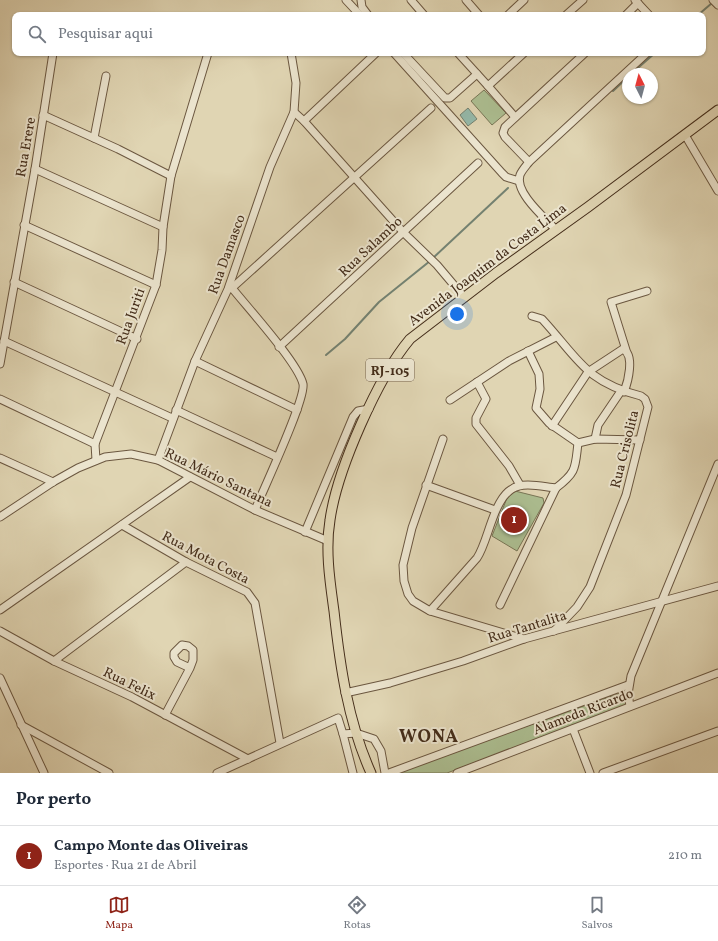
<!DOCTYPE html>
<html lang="pt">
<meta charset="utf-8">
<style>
:root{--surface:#fff;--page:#f2f2f3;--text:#1f2937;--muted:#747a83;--line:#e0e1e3;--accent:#8f2418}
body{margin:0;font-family:Vollkorn,serif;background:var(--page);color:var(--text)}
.compass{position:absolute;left:622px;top:68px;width:36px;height:36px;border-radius:50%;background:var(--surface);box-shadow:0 1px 3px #0004;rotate:354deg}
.you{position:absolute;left:457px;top:314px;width:14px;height:14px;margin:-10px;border:3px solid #fff;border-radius:50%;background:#1a73e8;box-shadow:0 0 0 6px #1a73e833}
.badge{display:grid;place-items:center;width:26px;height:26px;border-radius:50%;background:var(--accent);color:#fff;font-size:13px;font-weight:700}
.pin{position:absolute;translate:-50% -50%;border:2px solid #fff;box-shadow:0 1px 4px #0006}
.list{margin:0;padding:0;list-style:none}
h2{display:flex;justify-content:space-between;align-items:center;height:52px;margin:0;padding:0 16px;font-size:17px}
h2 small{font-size:13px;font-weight:400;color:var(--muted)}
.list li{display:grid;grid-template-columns:26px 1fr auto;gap:12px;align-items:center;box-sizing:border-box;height:60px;padding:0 16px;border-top:1px solid var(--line)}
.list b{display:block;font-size:15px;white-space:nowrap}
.list p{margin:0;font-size:13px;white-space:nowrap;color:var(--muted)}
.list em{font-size:13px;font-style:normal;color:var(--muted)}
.icon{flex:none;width:22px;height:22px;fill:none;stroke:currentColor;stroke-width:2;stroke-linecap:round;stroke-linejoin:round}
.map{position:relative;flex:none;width:718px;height:773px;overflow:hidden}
.search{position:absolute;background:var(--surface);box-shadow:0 1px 3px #0004;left:12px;right:12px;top:12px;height:44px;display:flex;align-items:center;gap:10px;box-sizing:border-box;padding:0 14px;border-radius:8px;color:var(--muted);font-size:15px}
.sheet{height:112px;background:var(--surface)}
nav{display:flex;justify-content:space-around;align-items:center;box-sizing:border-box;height:56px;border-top:1px solid var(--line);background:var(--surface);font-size:11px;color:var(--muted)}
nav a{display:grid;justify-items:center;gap:2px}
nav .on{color:var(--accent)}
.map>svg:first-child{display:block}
.green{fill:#acbe91;stroke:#787656}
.water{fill:#94b9aa;stroke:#748170}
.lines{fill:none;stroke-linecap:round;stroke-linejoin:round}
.stream{stroke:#748170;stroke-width:2}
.minor-casing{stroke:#6b5740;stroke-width:9}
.major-casing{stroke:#442d1a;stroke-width:11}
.minor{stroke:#ebe4ce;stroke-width:7}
.major{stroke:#e0d5b3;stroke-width:9}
.labels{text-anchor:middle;stroke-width:4;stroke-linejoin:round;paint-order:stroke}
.shield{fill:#ebe4ce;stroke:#766450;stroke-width:1}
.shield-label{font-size:13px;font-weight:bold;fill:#442d1a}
.street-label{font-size:14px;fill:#442d1a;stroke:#ebe4ce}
.district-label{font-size:18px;font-weight:bold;letter-spacing:1px;fill:#442d1a;stroke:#ebe4ce}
</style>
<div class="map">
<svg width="718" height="773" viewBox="0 0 718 773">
<rect width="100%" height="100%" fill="#e0d5b3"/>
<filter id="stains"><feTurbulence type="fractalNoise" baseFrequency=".005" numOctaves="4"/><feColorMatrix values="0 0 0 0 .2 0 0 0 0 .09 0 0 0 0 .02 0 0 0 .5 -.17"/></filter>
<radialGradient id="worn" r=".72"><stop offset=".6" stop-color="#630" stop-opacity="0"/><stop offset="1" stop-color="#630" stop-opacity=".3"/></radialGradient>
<g class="green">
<polygon points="484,90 506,113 492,125 471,101"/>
<polygon points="515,491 543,498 544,503 517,551 492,536 507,498"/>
<polygon points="626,691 629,704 447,773 394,773"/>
</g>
<polygon class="water" points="468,108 477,119 468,126 460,115"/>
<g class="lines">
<g class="stream">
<polyline points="698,15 712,3"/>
<polyline points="631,74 655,53"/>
<polyline points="613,91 628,77"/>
<polyline points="433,258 508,188"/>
<polyline points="326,355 345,339 379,302 430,261"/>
</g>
<g class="minor-casing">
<g id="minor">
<polyline points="346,0 360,15"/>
<polyline points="361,0 362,7 368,15"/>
<polyline points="411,0 424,15"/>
<polyline points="466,0 479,15"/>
<polyline points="635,0 649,15"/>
<polyline points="713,0 718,5"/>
<polyline points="508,15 524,0"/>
<polyline points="566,15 583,0"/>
<polyline points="626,15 638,3"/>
<polyline points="394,53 502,173 506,177 519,181"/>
<polyline points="403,53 445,98 450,98 477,74"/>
<polyline points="458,53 488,86 524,53"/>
<polyline points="488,86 515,117"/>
<polyline points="294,112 304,121 404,233 437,265 464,297"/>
<polyline points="43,115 118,149 171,176"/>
<polyline points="304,121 376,53"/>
<polyline points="685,135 718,191"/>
<polyline points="94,138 106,76"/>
<polyline points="529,162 505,137 503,133 505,127 585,53"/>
<polyline points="35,169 163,227"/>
<polyline points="24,225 156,285"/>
<path d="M556 230C545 218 514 192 520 175 522 170 526 166 529 162L647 53"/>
<polyline points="14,282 137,339"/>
<polyline points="232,288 431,108"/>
<path d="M229 289 232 288C248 308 298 363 303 384 306 399 263 490 255 510"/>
<path d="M532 316 542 319C578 358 585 382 641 396L645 399 648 407 626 495 590 587 577 607 554 631"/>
<polyline points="4,341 172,418"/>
<polyline points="279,347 478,163"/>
<polyline points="626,350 611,302 647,291"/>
<polyline points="528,351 539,374 540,389 536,408 549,423 578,443 595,439 640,440"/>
<polyline points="195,361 297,410"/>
<polyline points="0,364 35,169 53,53"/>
<polyline points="477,382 486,399 476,418 476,424 509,466 520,485"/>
<polyline points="0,399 95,444"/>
<polyline points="450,400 509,361 556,337"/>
<polyline points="176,410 277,457"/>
<path d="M552 426 588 372 623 349C635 355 628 382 624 392"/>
<polyline points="443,439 412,528 403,565 404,581 408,594 413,601 430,611 524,639"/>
<polyline points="595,439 598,425 621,391"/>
<polyline points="0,458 53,482"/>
<polyline points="96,460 95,444 156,285 162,250 163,227 171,176 208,53"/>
<polyline points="158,460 195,361 228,289 270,167 294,112 296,83 291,53"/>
<polyline points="426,485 495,510"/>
<polyline points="0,517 53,482 78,468 105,457 131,454 158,460 255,510 328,541"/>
<polyline points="122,525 186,562 247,592 255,603 280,743"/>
<polyline points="305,532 353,417 358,411 369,409"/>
<path d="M500 605 556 488C577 472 575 468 578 443"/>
<polyline points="0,610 190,477"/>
<path d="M430 611 477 558C490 539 493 492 519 486 530 483 545 487 556 488"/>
<polyline points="0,631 54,661 132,697 248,759"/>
<polyline points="54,661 186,562"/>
<polyline points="0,678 44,773"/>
<polyline points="345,693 390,683 463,661 524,639 718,586"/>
<polyline points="630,706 628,694 631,676 718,464"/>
<polyline points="165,715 190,668 193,660 193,650 188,646 182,645 174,653 174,657 177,662 190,668"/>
<polyline points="21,725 109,773"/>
<polyline points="573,729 590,773"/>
<polyline points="217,773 338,718 343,734"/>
<polyline points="353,773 343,734 356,733 374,739 381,751 385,773"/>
<polyline points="389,773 628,685"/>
<polyline points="457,773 718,673"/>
<polyline points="603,773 718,731"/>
</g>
</g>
<g class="major-casing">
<path id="major" d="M371 773C348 722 340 666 334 611 330 582 325 550 330 520 337 470 378 377 410 339L496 273 588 207 718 110"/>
</g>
<use href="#minor" class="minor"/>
<use href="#major" class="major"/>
</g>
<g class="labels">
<rect class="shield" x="366" y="359" width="48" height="22" rx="3"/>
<g class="shield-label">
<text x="390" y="375">RJ-105</text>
</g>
<g class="street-label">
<text transform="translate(25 147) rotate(-80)" y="5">Rua Erere</text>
<text transform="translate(370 246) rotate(-43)" y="5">Rua Salambo</text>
<text transform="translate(226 254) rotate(-70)" y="5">Rua Damasco</text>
<text transform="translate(487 264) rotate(-37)" y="5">Avenida Joaquim da Costa Lima</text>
<text transform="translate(130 316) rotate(-70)" y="5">Rua Juriti</text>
<text transform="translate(624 449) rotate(-76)" y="5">Rua Crisolita</text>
<text transform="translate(219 477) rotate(26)" y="5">Rua Mário Santana</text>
<text transform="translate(206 557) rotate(28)" y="5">Rua Mota Costa</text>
<text transform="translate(527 626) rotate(-17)" y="5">Rua Tantalita</text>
<text transform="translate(130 683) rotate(26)" y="5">Rua Felix</text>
<text transform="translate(583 711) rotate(-21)" y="5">Alameda Ricardo</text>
</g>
<g class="district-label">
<text x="429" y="742">WONA</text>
</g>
</g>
<rect width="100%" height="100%" filter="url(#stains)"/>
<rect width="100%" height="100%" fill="url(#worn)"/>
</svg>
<svg class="compass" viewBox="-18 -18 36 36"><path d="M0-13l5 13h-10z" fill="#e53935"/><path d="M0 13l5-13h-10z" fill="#747a83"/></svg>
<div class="you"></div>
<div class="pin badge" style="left:514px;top:520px">1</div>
<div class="search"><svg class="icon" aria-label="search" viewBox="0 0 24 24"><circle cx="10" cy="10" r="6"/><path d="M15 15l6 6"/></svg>Pesquisar aqui</div>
</div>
<section class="sheet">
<h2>Por perto<small></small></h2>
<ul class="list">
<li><span class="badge">1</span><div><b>Campo Monte das Oliveiras</b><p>Esportes · Rua 21 de Abril</p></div><em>210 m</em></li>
</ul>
</section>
<nav>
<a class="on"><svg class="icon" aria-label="map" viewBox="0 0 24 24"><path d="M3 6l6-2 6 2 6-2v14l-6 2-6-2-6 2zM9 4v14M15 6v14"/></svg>Mapa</a>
<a><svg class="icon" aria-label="directions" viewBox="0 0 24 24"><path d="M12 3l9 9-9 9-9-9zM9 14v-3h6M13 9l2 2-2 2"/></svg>Rotas</a>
<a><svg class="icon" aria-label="saved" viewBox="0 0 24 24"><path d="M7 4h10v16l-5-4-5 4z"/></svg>Salvos</a>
</nav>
